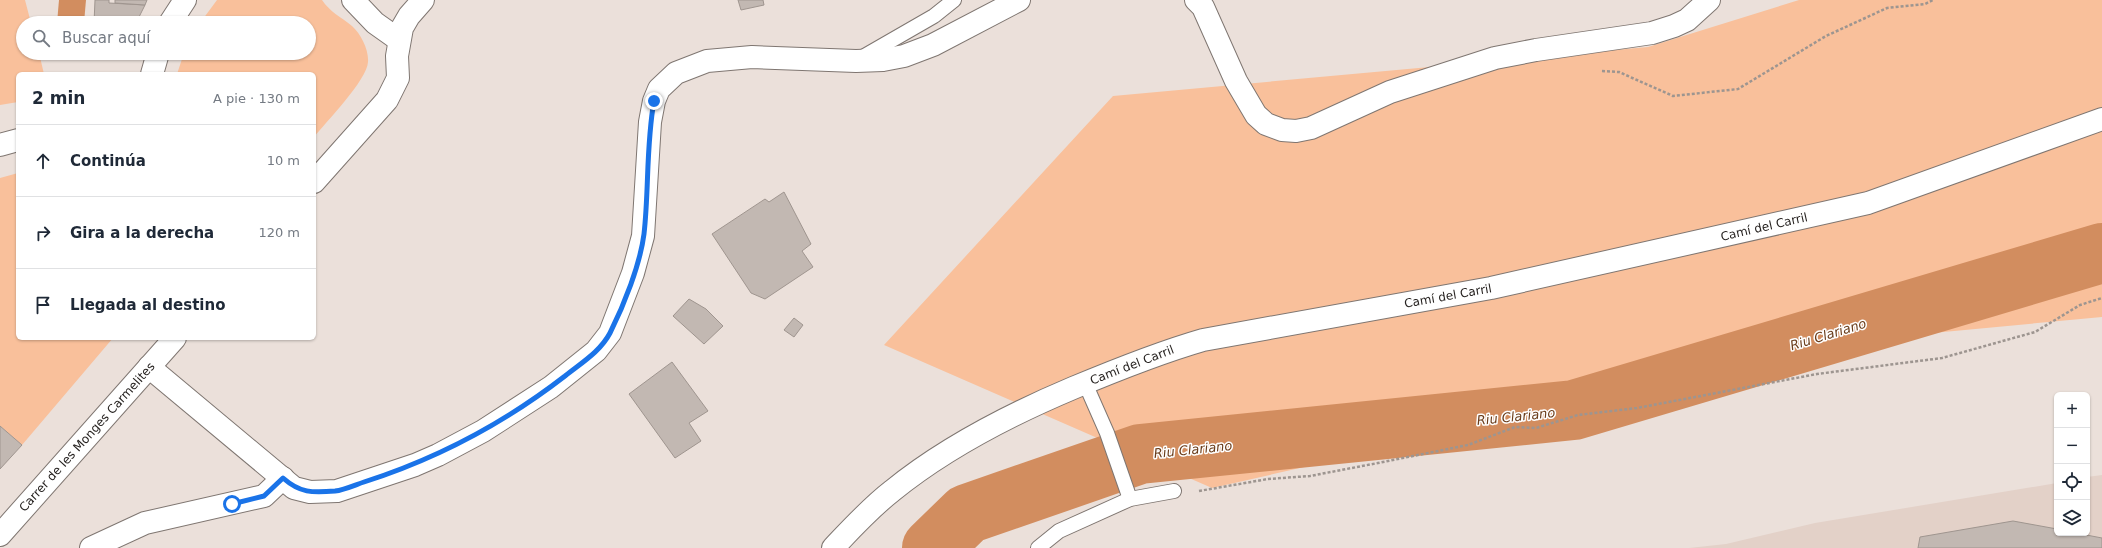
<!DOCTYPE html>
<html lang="es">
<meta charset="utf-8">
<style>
:root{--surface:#fff;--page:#f2f2f3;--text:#1f2937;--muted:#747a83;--line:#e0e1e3}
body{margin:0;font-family:"DejaVu Sans",sans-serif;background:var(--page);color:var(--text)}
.controls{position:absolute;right:12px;bottom:12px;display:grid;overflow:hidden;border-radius:6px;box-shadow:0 1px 3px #0004}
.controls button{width:36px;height:36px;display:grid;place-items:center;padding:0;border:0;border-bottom:1px solid var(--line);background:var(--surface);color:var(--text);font:20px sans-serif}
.stop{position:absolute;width:12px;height:12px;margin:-9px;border:3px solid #1a73e8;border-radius:50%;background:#fff}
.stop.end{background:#1a73e8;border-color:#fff;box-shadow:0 1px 4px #0008}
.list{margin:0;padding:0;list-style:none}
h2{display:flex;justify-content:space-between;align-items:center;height:52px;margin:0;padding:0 16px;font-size:17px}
h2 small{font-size:13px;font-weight:400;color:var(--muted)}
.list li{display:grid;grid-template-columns:26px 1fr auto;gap:12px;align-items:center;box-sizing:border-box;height:72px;padding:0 16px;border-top:1px solid var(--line)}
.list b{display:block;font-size:15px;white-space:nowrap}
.list em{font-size:13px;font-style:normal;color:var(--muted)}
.icon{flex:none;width:22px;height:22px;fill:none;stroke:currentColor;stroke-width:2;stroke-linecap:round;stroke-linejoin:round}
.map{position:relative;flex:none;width:2102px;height:548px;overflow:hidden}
.search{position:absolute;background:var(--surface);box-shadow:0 1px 3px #0004;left:16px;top:16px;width:300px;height:44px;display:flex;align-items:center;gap:10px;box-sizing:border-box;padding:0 14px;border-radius:22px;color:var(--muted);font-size:15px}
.panel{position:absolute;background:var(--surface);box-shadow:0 1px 3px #0004;left:16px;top:72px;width:300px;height:268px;border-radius:6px}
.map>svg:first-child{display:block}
.built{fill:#e3d1c8}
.green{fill:#f9c09b}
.water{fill:#d28d5f}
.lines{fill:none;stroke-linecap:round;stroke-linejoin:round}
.river{stroke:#d28d5f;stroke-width:60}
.building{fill:#c2b8b2;stroke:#9f958f}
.service-casing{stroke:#7f7671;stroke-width:16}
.minor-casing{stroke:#7f7671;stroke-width:24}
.tertiary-casing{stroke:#7f7671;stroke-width:24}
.path{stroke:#9d9590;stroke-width:2.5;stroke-dasharray:3 2;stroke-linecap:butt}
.service{stroke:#fff;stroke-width:14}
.minor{stroke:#fff;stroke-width:22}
.tertiary{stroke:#fff;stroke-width:22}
.route{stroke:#1a73e8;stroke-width:5}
.labels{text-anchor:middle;stroke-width:3;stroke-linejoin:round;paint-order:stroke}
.street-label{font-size:12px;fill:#272321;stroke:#fff}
.water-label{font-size:13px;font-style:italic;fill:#6a3c1a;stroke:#fff}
</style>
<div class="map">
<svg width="2102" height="548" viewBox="0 0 2102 548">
<rect width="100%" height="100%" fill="#ebe0da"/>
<polygon class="built" points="2102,475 2102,548 1689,548 1726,544 1815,523 2057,483 2057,533 2087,533 2087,477"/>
<g class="green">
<polygon points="0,0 25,0 31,23 23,23 23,53 39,53 44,74 18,74 18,102 0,105"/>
<path d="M217 0H322C330 12 341 17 352 26 361 34 369 50 368 62 367 80 327 121 314 137V74H177L184 53H309V23H200Z"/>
<polygon points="1799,0 2102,0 2102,317 1869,339 1212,488 884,345 1113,96 1648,47"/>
<polygon points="18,173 18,338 113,338 22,445 0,426 0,178"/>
</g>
<polygon class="water" points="59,0 86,0 84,23 57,23"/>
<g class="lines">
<polyline class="river" points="932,548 967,514 1140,454 1574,410 2102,253"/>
</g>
<g class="building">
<polygon points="95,0 109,0 109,3 145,5 136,23 94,23"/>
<polygon points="115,0 147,0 145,5 115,3"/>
<polygon points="738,0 763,0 764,5 741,10"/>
<polygon points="784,192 811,244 802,251 813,267 765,299 751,293 712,234 765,199 769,202"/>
<polygon points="689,299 706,309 723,326 704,344 673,316"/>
<polygon points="794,318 803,325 794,337 784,330"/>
<polygon points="672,362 708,411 689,423 701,441 675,458 629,394"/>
<polygon points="0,426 22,445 0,469"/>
<polygon points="2013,521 2057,529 2057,533 2076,533 2102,538 2102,548 1918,548 1920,537"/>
</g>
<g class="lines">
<g class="service-casing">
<g id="service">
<polyline points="861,58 934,16 954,0"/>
<polyline points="1085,383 1107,433 1130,499"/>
<polyline points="1038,548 1059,531 1130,499 1174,491"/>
</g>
</g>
<g class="minor-casing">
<g id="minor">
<polyline points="353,0 375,23 399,40"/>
<polyline points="1196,0 1203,7 1236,81 1256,115 1266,124 1282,130 1296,131 1311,128 1390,92 1495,58 1536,50 1652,33 1674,26 1687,20 1709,0"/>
<polyline points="170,23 185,0"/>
<polyline points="152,74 158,53"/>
<polyline points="0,145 18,140"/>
<polyline points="314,182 387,100 398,78 397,56 402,28 409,16 423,0"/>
<polyline points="149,367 294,488 310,492 337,491 415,465 438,455 483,431 551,387 596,351 610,333 633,273 643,236 650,122 654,101 659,89 676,73 707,61 752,57 856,61 883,60 904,56 933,45 1019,0"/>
<polyline points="0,535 175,338"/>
<polyline points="91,548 145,523 264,496 283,478"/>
</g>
</g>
<g class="tertiary-casing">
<path id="tertiary" d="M833 548C852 528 870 508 892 491 946 447 1009 415 1073 388 1116 370 1158 353 1203 340L1491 288 1868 203 2102 119"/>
</g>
<g class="path">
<polyline points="1602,71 1619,72 1673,96 1738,89 1826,36 1887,8 1925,4 1933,0"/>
<polyline points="1199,491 1268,479 1310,476 1378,463 1468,445 1515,427 1536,428 1578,415 1637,408 1817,374 1942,358 2035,332 2080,305 2102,298"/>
</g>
<use href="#service" class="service"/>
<use href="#minor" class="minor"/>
<use href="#tertiary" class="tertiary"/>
</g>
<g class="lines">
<path class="route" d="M232 504 264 496 283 478C300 493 312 493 335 491 344 490 355 485 364 482 439 458 503 424 565 376 581 363 600 352 610 333 624 305 640 265 644 234 649 190 646 145 654 101"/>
</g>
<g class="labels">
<g class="street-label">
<text transform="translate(1764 227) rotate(-13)" y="4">Camí del Carril</text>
<text transform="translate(1448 296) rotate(-10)" y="4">Camí del Carril</text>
<text transform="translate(1132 365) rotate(-21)" y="4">Camí del Carril</text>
<text transform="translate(87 437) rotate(-48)" y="4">Carrer de les Monges Carmelites</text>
</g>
<g class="water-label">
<text transform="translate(1828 334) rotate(-17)" y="5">Riu Clariano</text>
<text transform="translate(1516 416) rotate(-6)" y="5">Riu Clariano</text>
<text transform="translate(1193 449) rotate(-6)" y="5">Riu Clariano</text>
</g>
</g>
</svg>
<div class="controls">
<button>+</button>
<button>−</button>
<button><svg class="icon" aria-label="locate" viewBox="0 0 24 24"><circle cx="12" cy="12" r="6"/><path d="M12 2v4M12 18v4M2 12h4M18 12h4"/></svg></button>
<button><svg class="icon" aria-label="layers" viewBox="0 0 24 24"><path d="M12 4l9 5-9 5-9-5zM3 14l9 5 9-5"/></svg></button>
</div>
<div class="stop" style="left:232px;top:504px"></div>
<div class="stop end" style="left:654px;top:101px"></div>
<div class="search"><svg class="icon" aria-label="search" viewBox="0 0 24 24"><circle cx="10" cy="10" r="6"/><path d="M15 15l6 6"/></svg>Buscar aquí</div>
<section class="panel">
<h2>2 min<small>A pie · 130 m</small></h2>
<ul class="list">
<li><svg class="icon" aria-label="ahead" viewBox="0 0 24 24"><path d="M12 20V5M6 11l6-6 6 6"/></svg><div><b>Continúa</b></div><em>10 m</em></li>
<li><svg class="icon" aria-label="right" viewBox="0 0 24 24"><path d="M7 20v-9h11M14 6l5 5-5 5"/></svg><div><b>Gira a la derecha</b></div><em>120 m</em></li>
<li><svg class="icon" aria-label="arrive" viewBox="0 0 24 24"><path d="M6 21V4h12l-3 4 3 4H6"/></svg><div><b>Llegada al destino</b></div></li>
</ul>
</section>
</div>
